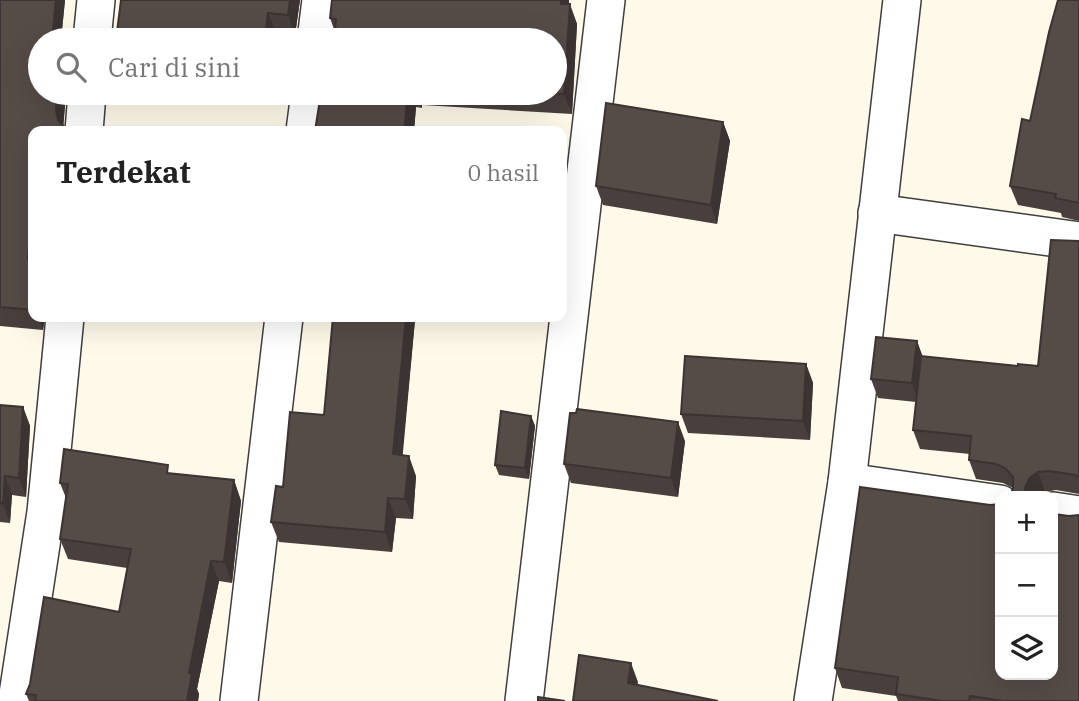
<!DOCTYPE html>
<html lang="id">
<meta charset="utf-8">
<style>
:root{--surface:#fff;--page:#f6f6f6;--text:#222;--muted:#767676;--line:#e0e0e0}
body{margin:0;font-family:"IBM Plex Serif",serif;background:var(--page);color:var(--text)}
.controls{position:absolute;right:21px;bottom:21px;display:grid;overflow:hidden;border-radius:14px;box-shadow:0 7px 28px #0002}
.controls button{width:63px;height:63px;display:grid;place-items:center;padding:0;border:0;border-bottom:2px solid var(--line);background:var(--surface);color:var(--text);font:35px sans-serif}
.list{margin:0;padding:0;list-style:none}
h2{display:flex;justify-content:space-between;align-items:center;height:91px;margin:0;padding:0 28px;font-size:30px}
h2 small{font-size:23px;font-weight:400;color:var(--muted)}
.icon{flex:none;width:38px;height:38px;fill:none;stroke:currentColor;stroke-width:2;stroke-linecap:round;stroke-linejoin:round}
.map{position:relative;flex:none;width:1079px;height:701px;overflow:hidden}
.search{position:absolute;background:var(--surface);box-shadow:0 7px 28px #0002;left:28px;top:28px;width:539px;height:77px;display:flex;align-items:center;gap:18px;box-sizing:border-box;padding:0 24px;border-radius:38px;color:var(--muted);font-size:26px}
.panel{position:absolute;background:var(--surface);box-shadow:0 7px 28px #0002;left:28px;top:126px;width:539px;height:196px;border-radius:14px}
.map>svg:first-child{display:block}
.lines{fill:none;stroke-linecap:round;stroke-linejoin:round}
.street-casing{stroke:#3e3e3e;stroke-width:40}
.street{stroke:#fff;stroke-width:37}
.wall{fill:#49403d}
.shaded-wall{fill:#3c3432}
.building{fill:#554b47;stroke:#3c3432;stroke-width:2}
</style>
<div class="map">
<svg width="1079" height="701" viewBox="0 0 1079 701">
<rect width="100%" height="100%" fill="#fff9ea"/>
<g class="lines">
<g class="street-casing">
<g id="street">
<polyline points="92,40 96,0"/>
<polyline points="316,40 321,0"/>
<polyline points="84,131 87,93"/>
<polyline points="305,131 310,93"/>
<polyline points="877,213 1079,241"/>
<polyline points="847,482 902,0"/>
<polyline points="1053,511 1079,515"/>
<polyline points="17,701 46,512 65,317"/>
<polyline points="239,701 284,317"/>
<polyline points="524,701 606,0"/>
<polyline points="813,701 847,482 1000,504"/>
</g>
</g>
<use href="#street" class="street"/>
</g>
<g class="wall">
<polygon points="0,0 65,0 61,40 40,40 40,93 66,93 63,126 67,131 33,131 33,317 45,317 43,330 0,326"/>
<polygon points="121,0 300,0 295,35 276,33"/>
<polygon points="332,0 569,0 569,4 577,24 572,114 422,105 422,108 416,107 414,131 315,131 321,93 555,93 335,32 330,18"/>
<polygon points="1079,0 1079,221 1062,217 1061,213 1018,205 1010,186 1030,121"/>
<polygon points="723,122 730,141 717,224 603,205 596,186"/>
<polygon points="1079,241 1079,494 1056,490 1045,492 1013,488 1003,483 976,479 969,460 970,454 920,449 913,430 916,402 878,398 871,379 917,341 922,356 1018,366 1038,366"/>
<polygon points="333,317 422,317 421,321 415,320 402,455 416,476 413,519 396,518 392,552 279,542 271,522 283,487 324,415"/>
<polygon points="806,364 813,383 810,440 688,433 681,414"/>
<polygon points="0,405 23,407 30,426 26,497 12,495 10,523 0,522"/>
<polygon points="576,413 685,441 678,497 571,483 564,464"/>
<polygon points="531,416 535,426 529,479 499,475 495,465"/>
<polygon points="171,473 234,480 241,501 232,583 219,581 197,689 199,694 198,701 29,701 26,694 119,612 127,568 68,559 60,539 66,498 60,483"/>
<polygon points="990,505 1079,701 898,701 896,696 842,688 835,668"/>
</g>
<g class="shaded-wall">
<polygon points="56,0 65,0 61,40 52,40"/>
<polygon points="290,0 300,0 295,35 288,15"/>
<polygon points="561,0 569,0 568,24 561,4"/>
<polygon points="570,4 577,24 572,114 564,94"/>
<polygon points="268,13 276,33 275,40 265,40"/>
<polygon points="57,93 66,93 63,131 58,120 56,110"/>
<polygon points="408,93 411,93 416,107 414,131 404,131"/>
<polygon points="416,93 418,93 422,105 422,108"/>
<polygon points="723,122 730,141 717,224 711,205"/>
<polygon points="33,211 33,271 28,258"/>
<polygon points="38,317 45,317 43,330"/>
<polygon points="406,317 413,317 415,320 401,474 393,454"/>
<polygon points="917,341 924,360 919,402 912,383"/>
<polygon points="806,364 813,383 810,440 803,421"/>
<polygon points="23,407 30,426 26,497 19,478"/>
<polygon points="531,416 535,426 529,479 525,468"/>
<polygon points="678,422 685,441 678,497 671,478"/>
<polygon points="409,456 416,476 413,519 405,499"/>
<polygon points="1038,472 1045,492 1039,496 1026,496 1025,488 1029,479"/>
<polygon points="5,476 12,495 10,523 3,504"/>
<polygon points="234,480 241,501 232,583 224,562"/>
<polygon points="388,498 396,518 392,552 385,532"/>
<polygon points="211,561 219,581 197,689 199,694 198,701 187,701 189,673"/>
<polygon points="631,663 638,682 635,701 628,683"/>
</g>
<g class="building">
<polygon points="0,0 56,0 52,40 55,40 40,40 40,93 57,93 56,110 58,120 66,129 66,131 33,131 33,211 28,258 33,258 33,310 0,307"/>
<polygon points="121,0 290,0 288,15 268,13 265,40 116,40"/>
<polygon points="332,0 561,0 561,4 570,4 564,94 549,93 555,93 555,40 334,40 336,19 330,18"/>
<polygon points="1058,0 1079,0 1079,203 1055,198 1056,194 1010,186 1022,119 1030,121 1049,32"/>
<polygon points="321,93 408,93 404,131 315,131"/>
<polygon points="606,103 723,122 711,205 596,186"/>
<polygon points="1051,240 1079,241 1079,477 1075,475 1049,471 1038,472 1029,479 1025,488 1026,496 1010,496 1013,488 1013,477 1005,468 996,464 969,460 971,436 913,430 921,356 1018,366 1018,364 1038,366"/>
<polygon points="333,317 406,317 393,454 409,456 405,499 388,498 385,532 271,522 276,486 283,487 290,412 324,415"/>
<polygon points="876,337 917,341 912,383 871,379"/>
<polygon points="685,356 806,364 803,421 681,414"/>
<polygon points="0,405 23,407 19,478 5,476 3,504 0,503"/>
<polygon points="577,409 678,422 671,478 564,464 570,413 576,413"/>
<polygon points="501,411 531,416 525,468 495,465"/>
<polygon points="64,449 168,465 167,473 234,480 224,562 211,561 189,673 192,673 187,701 35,701 36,695 26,694 30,684 44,597 119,612 131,549 60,539 68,484 60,483"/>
<polygon points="860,487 990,505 1000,504 1000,675 1053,675 1053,514 1069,516 1079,515 1079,701 1003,701 970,696 969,701 942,701 896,694 898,677 835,668"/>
<polygon points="579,655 631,663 628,683 718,701 573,701"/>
<polygon points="538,697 565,701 538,701"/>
</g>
</svg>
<div class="controls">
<button>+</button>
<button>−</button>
<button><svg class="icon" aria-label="layers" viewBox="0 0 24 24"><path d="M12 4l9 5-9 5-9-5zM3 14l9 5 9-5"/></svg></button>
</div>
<div class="search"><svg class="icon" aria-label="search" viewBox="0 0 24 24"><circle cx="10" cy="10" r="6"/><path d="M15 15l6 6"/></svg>Cari di sini</div>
<section class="panel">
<h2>Terdekat<small>0 hasil</small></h2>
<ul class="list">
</ul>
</section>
</div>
